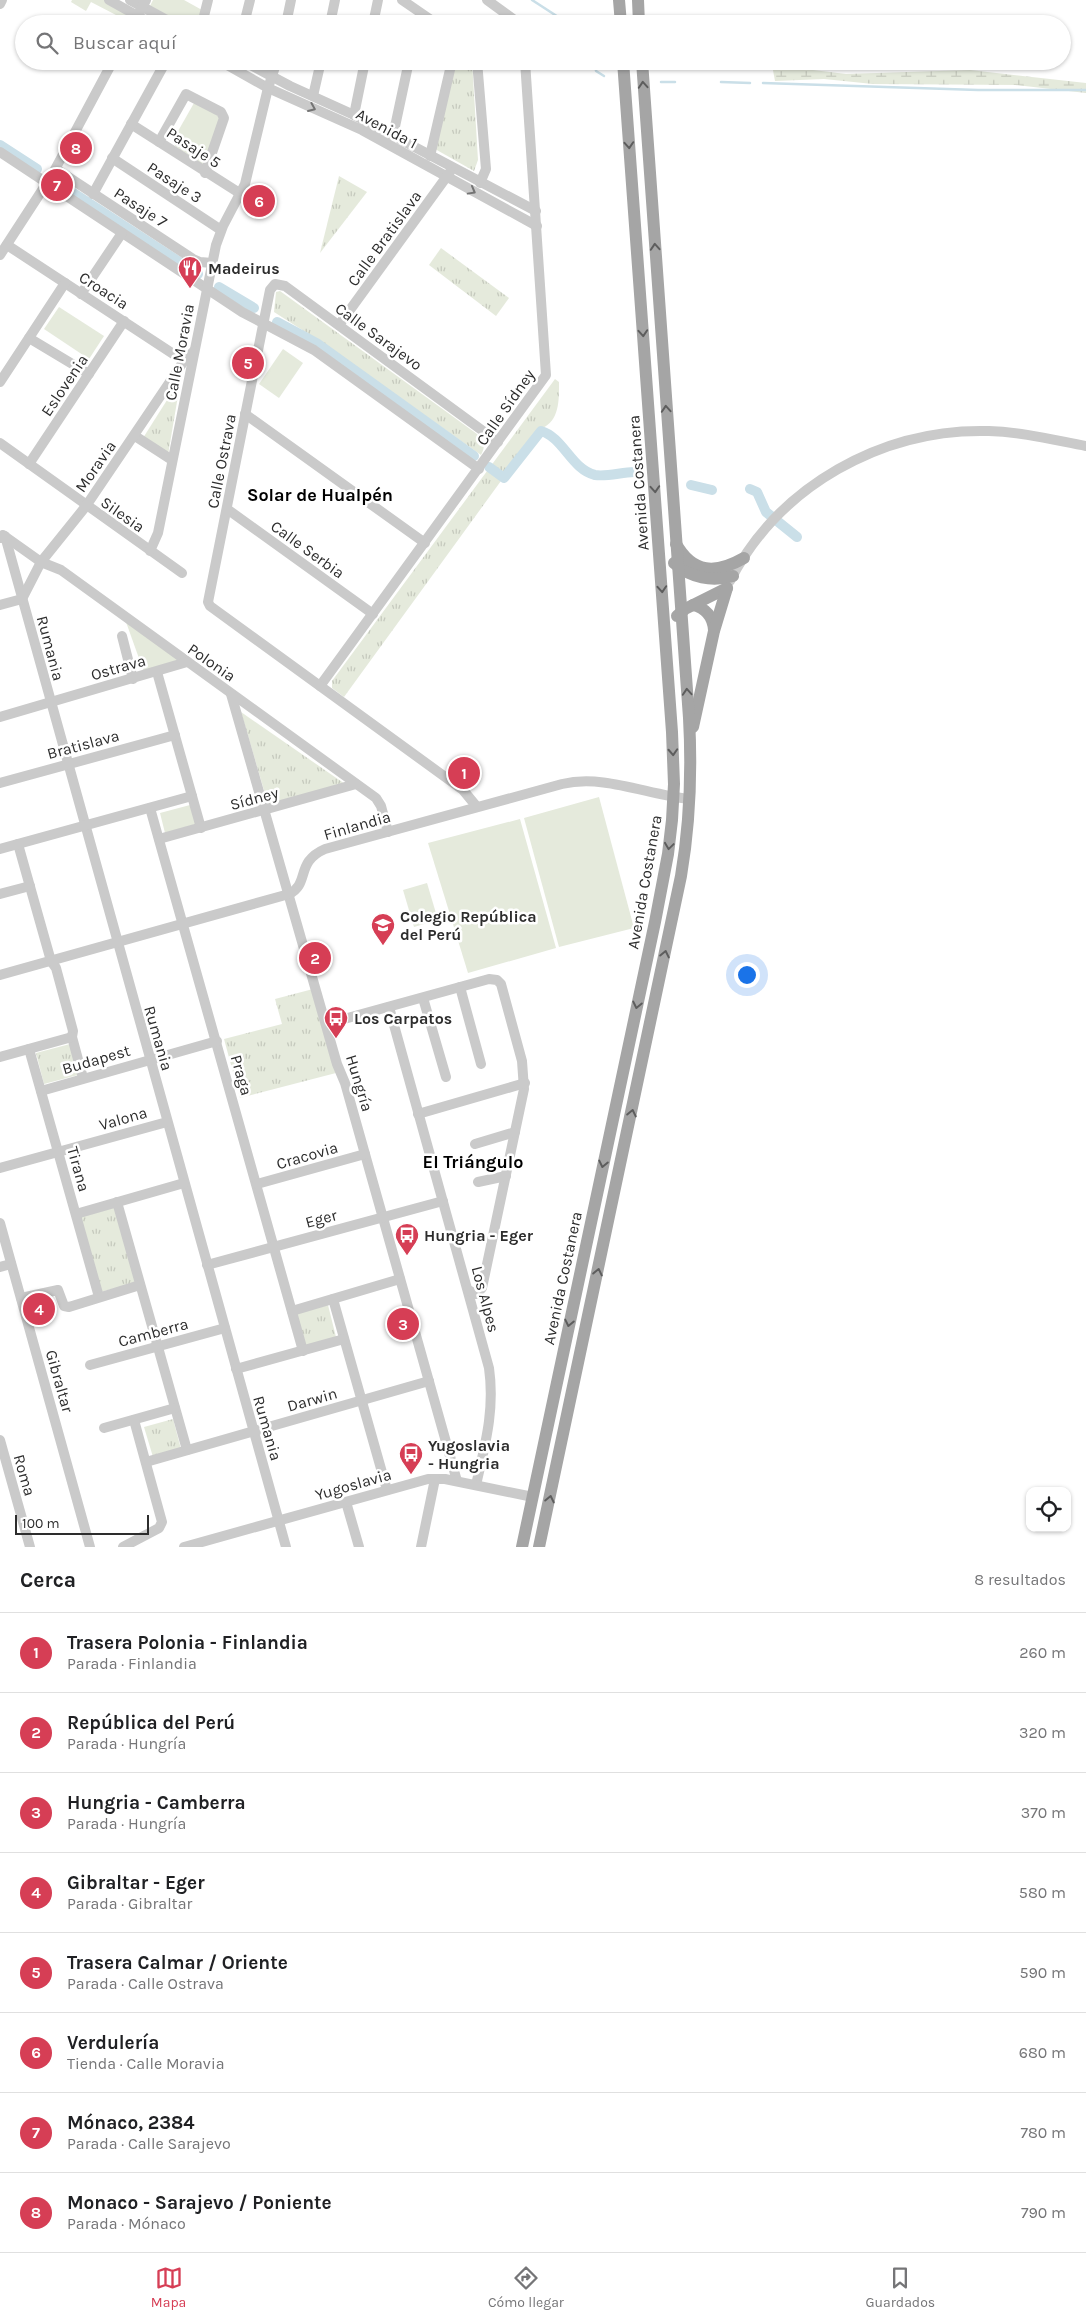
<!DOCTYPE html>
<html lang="es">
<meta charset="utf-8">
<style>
:root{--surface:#fff;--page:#f6f6f6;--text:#202124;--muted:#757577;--line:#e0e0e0;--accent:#d63e55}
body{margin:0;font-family:Karla,sans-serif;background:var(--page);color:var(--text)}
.controls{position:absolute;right:15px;bottom:15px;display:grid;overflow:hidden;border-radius:10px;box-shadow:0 1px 4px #0004}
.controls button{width:45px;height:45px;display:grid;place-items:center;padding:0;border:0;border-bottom:1px solid var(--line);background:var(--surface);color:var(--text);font:25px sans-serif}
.scale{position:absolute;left:15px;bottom:12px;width:134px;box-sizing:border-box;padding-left:5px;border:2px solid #2d2d2d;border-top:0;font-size:14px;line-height:18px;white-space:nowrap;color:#2d2d2d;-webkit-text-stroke:4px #fff;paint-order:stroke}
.you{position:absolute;left:746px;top:974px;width:18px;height:18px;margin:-12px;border:4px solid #fff;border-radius:50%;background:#1a73e8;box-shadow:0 0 0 8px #1a73e833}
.badge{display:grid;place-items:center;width:32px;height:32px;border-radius:50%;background:var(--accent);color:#fff;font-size:16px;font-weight:700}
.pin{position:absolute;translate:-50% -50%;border:2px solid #fff;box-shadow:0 1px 5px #0006}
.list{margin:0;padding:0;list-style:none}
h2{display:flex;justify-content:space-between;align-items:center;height:65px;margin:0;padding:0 20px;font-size:21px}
h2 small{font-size:16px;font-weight:400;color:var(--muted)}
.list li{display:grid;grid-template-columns:32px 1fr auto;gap:15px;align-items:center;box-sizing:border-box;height:80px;padding:0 20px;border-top:1px solid var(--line)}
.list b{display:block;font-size:19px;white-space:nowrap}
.list p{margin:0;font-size:16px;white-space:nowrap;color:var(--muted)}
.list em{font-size:16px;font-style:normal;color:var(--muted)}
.icon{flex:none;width:28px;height:28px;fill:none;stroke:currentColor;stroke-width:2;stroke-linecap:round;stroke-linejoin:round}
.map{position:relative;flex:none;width:1086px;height:1547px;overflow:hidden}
.search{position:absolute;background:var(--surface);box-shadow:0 1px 4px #0004;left:15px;right:15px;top:15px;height:55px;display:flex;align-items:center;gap:12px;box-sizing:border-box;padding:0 18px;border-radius:28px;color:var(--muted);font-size:19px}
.sheet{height:705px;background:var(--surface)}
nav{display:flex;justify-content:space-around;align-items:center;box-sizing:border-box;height:70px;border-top:1px solid var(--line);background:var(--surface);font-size:14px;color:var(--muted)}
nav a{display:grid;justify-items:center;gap:2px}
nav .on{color:var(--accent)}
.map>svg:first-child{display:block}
.grass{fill:#e5eadc}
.wetland{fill:url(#wetland-marsh)}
.park{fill:url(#park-tufts)}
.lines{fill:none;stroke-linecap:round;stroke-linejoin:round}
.stream{stroke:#cadfe8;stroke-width:2.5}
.canal{stroke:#cadfe8;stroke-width:10}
.minor{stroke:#cacaca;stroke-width:10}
.major{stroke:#a5a5a5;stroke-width:12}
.oneway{stroke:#5d5d5d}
.oneway2{stroke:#747474}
.labels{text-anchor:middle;stroke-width:5;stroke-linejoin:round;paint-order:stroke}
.street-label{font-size:16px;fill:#2d2d2d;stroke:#fff}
.poi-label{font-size:16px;font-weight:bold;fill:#2d2d2d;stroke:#fff;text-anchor:start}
.neighbourhood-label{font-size:18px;font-weight:bold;fill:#000;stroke:#fff}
</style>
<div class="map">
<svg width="1086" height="1547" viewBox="0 0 1086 1547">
<defs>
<pattern id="wetland-marsh" width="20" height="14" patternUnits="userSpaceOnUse" patternTransform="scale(1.25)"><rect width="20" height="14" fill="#e5eadc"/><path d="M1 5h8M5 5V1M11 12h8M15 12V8" fill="none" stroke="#c5c9bd"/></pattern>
<pattern id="park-tufts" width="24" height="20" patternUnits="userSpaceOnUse" patternTransform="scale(1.25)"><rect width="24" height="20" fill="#e5eadc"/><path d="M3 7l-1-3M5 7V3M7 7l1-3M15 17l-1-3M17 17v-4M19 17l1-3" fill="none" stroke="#c5c9bd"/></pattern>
</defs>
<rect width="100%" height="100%" fill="#fff"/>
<g class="grass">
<polygon points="72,0 104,0 125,11 126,18 123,24 120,24 116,15 91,2 86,11 71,2"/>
<polygon points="153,0 184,0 202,10 196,24 185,24 150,6"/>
<polygon points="194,103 199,103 221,118 206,167 175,146 173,140"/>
<polygon points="59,307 104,336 89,359 44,329"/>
<polygon points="283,349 303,363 279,398 259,384"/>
<polygon points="126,622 187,666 146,678"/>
<polygon points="599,797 634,928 559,947 524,818"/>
<polygon points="190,805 196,824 165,833 160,813"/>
<polygon points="520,819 556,948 468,973 428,843"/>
<polygon points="427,883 438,920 414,927 403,890"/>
</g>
<polygon class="wetland" points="772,65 846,74 970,70 1086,83 1086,93 1015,85 873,84 824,79 775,81"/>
<g class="park">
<polygon points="456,61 472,61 478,160 474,171 435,149"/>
<polygon points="339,176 367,192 320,253"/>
<polygon points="441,248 509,298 496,316 429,265"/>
<path d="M280 291 477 434C484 442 486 446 481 455L321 342 274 312 276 292Z"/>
<polygon points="181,378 168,455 143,438"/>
<path d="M555 379 559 382C559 401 560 423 538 430L344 697 332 688V681Z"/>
<polygon points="241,712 345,784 268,804"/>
<polygon points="313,989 336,1073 240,1098 224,1039 282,1024 275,999"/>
<polygon points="70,1044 78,1075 44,1084 36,1053"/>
<polygon points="116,1207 136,1283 100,1292 80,1217"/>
<polygon points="328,1305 337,1341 306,1349 296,1314"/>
<polygon points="173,1419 181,1449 153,1457 144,1427"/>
</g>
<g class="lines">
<g class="stream">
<polyline points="532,0 569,24"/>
<polyline points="595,61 596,71 604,76"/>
<polyline points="661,82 675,82"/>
<polyline points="721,82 750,83"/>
<polyline points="763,83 978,90 1086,90"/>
</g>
<g class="canal">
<polyline points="0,145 37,169"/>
<polyline points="61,185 198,274"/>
<polyline points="219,287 254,308"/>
<polyline points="277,322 318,344 474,456"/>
<path d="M489 467 504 478 541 431C563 437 572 470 595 475 607 477 622 472 634 472"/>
<polyline points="691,485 712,490"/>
<polyline points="750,489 757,492 766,512 797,537"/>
</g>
<g class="minor">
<polyline points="109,0 152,24"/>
<polyline points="130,0 174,24"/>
<polyline points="402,0 437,24"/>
<polyline points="487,0 520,24"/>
<polyline points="0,4 2,0"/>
<polyline points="133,24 146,0"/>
<polyline points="202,24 208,0"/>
<polyline points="244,24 250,0"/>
<polyline points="286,24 291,0"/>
<polyline points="330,24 335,0"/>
<polyline points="373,24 378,0"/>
<polyline points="220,61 268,88 362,130 537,226"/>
<polyline points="243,61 290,86 354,115 536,211"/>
<polyline points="477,61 486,169 480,183"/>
<polyline points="313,96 321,61"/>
<polyline points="354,115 365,61"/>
<polyline points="131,124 241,194"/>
<polyline points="393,136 409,61"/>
<polyline points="159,142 186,94 221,112 224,118 205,173"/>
<polyline points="0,152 242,312 314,350 479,469"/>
<polyline points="430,156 452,61"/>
<polyline points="112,158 221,230"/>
<polyline points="56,169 193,259 200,262 212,263"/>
<polyline points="93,194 166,61"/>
<polyline points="7,245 184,361"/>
<polyline points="0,255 52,175 113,61"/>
<polyline points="81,294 122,233"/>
<polyline points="339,325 450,172"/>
<polyline points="29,338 89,374"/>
<polyline points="0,382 65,283"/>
<polyline points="245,414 425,543"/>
<polyline points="135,436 172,460"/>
<polyline points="0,443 182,573"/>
<polyline points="29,464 124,321"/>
<polyline points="227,509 373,614"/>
<polyline points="3,535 41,562 61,570 376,798 381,806 388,832"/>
<polyline points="0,538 5,536 286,1547"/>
<polyline points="150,551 158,533 216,245 223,226 245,184 268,88 277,61"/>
<path d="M730 581C779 486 882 428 989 431 1022 432 1054 440 1086 446"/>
<polyline points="0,605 22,599 41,562 86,506 184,361 194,351"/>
<polyline points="122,636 133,679"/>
<polyline points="157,672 201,828"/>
<polyline points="320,686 546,375 525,61"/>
<polyline points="231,694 337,1064 345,1083 457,1481"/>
<polyline points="0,717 187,662"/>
<polyline points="0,783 175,735"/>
<polyline points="477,807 463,790 210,606 208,602 270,290 275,284 285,286 498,442"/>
<polyline points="150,808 303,1351"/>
<polyline points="159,839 356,784"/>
<polyline points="18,844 51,961 56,968 73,1031 72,1037 83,1078"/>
<polyline points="0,849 192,796"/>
<polyline points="0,894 30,886"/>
<path d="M0 975 289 894C310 884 295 862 325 849L562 784C604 774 648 795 690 799"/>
<polyline points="460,987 481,1064"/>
<polyline points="423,998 446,1077"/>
<path d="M389 1007 489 1368C495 1410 485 1445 476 1485"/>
<polyline points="326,1024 489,979 497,980 501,984 522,1061 524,1089 482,1288 476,1294 468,1290"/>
<polyline points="29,1049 99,1297"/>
<polyline points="0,1057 72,1037"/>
<polyline points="41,1091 217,1041"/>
<polyline points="418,1114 525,1083"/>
<polyline points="475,1144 515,1132"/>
<polyline points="0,1168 167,1122"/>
<polyline points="478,1182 506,1176"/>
<polyline points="257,1184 365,1154"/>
<polyline points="117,1202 187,1450"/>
<polyline points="76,1214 184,1183"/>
<polyline points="0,1223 90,1547"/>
<polyline points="207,1265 443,1201"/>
<polyline points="0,1267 11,1264"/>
<polyline points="21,1298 58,1290 64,1306 69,1307 140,1285"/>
<polyline points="333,1299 387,1490"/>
<polyline points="292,1311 400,1279"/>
<polyline points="90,1365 225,1328"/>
<polyline points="236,1369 344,1339"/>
<polyline points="104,1428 175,1408"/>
<polyline points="0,1440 30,1547"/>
<polyline points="146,1462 429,1381"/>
<polyline points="346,1502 359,1547"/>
<polyline points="123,1547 159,1528 162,1522 134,1420"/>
<polyline points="184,1547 428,1479 445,1479 533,1497"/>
<polyline points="421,1547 435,1479"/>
</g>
<g class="major">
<polyline points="619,0 621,24"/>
<polyline points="638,0 639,24"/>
<path d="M676 544C693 574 716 574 744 558"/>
<path d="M674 563C691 578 712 582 733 576"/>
<path d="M693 605C706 608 713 617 714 630"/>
<polyline points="677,616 685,609 727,588"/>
<polyline points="693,727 714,631 727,588"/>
<polyline points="522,1547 655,922 668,854 672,820 674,784 672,732 623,61"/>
<path d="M539 1547 681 876C690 823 692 772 689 718L642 61"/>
</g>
</g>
<defs><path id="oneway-chevron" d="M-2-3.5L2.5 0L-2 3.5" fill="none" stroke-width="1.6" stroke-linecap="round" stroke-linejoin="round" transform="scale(1.25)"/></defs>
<g class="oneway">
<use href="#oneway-chevron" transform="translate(643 85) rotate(-94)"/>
<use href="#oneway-chevron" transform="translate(629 145) rotate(86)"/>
<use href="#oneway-chevron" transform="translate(655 247) rotate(-94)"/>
<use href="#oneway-chevron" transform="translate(643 333) rotate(86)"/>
<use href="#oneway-chevron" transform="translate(666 409) rotate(-94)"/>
<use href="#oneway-chevron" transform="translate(655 489) rotate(86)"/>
<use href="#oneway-chevron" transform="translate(662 589) rotate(86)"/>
<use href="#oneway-chevron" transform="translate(687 692) rotate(-94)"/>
<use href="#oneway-chevron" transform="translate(673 752) rotate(87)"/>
<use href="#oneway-chevron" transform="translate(669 846) rotate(98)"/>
<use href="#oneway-chevron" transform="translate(665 954) rotate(-78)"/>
<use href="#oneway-chevron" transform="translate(637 1005) rotate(102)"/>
<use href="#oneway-chevron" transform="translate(632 1113) rotate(-78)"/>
<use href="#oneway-chevron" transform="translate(603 1164) rotate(102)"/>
<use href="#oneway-chevron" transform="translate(598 1272) rotate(-78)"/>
<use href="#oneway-chevron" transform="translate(569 1323) rotate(102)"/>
<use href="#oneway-chevron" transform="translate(550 1499) rotate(-78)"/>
</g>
<g class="oneway2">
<use href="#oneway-chevron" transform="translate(312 108) rotate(23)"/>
<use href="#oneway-chevron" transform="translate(472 191) rotate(29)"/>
</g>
<defs>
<g id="restaurant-pin" transform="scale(1.25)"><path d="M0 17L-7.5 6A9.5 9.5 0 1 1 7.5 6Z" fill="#d63e55" stroke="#fff"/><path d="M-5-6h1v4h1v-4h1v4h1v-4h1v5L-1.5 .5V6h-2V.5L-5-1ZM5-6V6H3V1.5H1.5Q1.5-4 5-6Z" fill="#fff"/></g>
<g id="school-pin" transform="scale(1.25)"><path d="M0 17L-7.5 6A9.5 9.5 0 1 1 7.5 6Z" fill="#d63e55" stroke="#fff"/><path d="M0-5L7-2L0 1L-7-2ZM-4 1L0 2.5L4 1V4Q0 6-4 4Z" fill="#fff"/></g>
<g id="bus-pin" transform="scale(1.25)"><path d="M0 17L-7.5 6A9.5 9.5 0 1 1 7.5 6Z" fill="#d63e55" stroke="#fff"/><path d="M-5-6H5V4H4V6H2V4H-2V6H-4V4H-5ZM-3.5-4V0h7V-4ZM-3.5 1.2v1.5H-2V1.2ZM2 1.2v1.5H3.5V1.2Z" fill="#fff"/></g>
</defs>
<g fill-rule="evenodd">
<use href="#restaurant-pin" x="190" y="268"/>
<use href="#school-pin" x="383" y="925"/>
<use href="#bus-pin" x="336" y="1018"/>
<use href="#bus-pin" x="407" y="1235"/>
<use href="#bus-pin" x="411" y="1454"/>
</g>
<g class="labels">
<g class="street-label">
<text transform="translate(387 128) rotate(28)" y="6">Avenida 1</text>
<text transform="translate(194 147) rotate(33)" y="6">Pasaje 5</text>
<text transform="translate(175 182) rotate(33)" y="6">Pasaje 3</text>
<text transform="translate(141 207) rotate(33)" y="6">Pasaje 7</text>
<text transform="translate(384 238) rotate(-54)" y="6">Calle Bratislava</text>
<text transform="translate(104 290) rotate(33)" y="6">Croacia</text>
<text transform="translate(379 336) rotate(36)" y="6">Calle Sarajevo</text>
<text transform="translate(179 352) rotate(-79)" y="6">Calle Moravia</text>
<text transform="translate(64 385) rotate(-56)" y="6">Eslovenia</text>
<text transform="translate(505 407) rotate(-55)" y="6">Calle Sídney</text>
<text transform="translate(221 461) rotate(-79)" y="6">Calle Ostrava</text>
<text transform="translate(95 466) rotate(-55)" y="6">Moravia</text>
<text transform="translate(638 483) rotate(-94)" y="6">Avenida Costanera</text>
<text transform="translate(123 514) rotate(35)" y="6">Silesia</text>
<text transform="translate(308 549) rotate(36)" y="6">Calle Serbia</text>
<text transform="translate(51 648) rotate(75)" y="6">Rumania</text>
<text transform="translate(212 662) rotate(35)" y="6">Polonia</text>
<text transform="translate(118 667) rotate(-16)" y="6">Ostrava</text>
<text transform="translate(83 744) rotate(-15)" y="6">Bratislava</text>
<text transform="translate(254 798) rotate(-15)" y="6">Sídney</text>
<text transform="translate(357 825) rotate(-16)" y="6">Finlandia</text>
<text transform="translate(644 882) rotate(-80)" y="6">Avenida Costanera</text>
<text transform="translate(159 1038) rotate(74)" y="6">Rumania</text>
<text transform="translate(96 1059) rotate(-16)" y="6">Budapest</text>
<text transform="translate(242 1075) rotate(74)" y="6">Praga</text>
<text transform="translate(360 1083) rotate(73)" y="6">Hungría</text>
<text transform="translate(123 1118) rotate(-16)" y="6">Valona</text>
<text transform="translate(307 1155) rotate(-16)" y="6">Cracovia</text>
<text transform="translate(79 1169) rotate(74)" y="6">Tirana</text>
<text transform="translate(321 1218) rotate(-15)" y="6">Eger</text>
<text transform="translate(562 1278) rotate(-78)" y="6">Avenida Costanera</text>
<text transform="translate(486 1299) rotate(75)" y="6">Los Alpes</text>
<text transform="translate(153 1332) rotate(-15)" y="6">Camberra</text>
<text transform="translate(60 1381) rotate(74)" y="6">Gibraltar</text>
<text transform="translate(312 1399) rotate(-16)" y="6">Darwin</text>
<text transform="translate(268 1428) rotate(74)" y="6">Rumania</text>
<text transform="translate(25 1475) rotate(74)" y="6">Roma</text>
<text transform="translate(353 1484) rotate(-16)" y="6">Yugoslavia</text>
</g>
<g class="poi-label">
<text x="208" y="274">Madeirus</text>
<text x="400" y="922">Colegio República<tspan x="400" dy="18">del Perú</tspan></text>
<text x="354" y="1024">Los Carpatos</text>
<text x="424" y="1241">Hungria - Eger</text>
<text x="428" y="1451">Yugoslavia<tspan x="428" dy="18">- Hungria</tspan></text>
</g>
<g class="neighbourhood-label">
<text x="320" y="501">Solar de Hualpén</text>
<text x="473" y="1168">El Triángulo</text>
</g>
</g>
</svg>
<div class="controls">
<button><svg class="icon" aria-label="locate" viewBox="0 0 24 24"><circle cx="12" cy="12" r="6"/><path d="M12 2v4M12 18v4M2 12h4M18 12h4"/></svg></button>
</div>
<div class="scale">100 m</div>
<div class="you"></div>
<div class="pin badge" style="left:464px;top:773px">1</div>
<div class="pin badge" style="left:315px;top:958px">2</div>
<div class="pin badge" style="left:403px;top:1324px">3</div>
<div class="pin badge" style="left:39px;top:1309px">4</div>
<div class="pin badge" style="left:248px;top:363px">5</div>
<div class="pin badge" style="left:259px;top:201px">6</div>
<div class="pin badge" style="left:57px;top:185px">7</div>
<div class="pin badge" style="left:76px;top:148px">8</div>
<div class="search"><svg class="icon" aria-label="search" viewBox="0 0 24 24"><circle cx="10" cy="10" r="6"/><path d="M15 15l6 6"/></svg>Buscar aquí</div>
</div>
<section class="sheet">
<h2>Cerca<small>8 resultados</small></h2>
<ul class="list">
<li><span class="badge">1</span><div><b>Trasera Polonia - Finlandia</b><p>Parada · Finlandia</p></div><em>260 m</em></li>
<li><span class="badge">2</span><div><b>República del Perú</b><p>Parada · Hungría</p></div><em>320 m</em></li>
<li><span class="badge">3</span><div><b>Hungria - Camberra</b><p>Parada · Hungría</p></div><em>370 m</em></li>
<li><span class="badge">4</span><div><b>Gibraltar - Eger</b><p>Parada · Gibraltar</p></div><em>580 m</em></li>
<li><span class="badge">5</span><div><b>Trasera Calmar / Oriente</b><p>Parada · Calle Ostrava</p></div><em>590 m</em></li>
<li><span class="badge">6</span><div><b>Verdulería</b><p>Tienda · Calle Moravia</p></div><em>680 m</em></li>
<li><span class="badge">7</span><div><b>Mónaco, 2384</b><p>Parada · Calle Sarajevo</p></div><em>780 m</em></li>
<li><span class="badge">8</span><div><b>Monaco - Sarajevo / Poniente</b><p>Parada · Mónaco</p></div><em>790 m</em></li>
</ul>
</section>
<nav>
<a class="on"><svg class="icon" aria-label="map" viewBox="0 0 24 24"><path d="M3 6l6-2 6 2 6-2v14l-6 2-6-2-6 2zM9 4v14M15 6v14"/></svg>Mapa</a>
<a><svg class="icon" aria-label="directions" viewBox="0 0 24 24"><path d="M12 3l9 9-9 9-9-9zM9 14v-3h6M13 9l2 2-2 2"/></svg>Cómo llegar</a>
<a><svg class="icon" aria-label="saved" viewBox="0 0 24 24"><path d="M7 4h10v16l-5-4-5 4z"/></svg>Guardados</a>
</nav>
